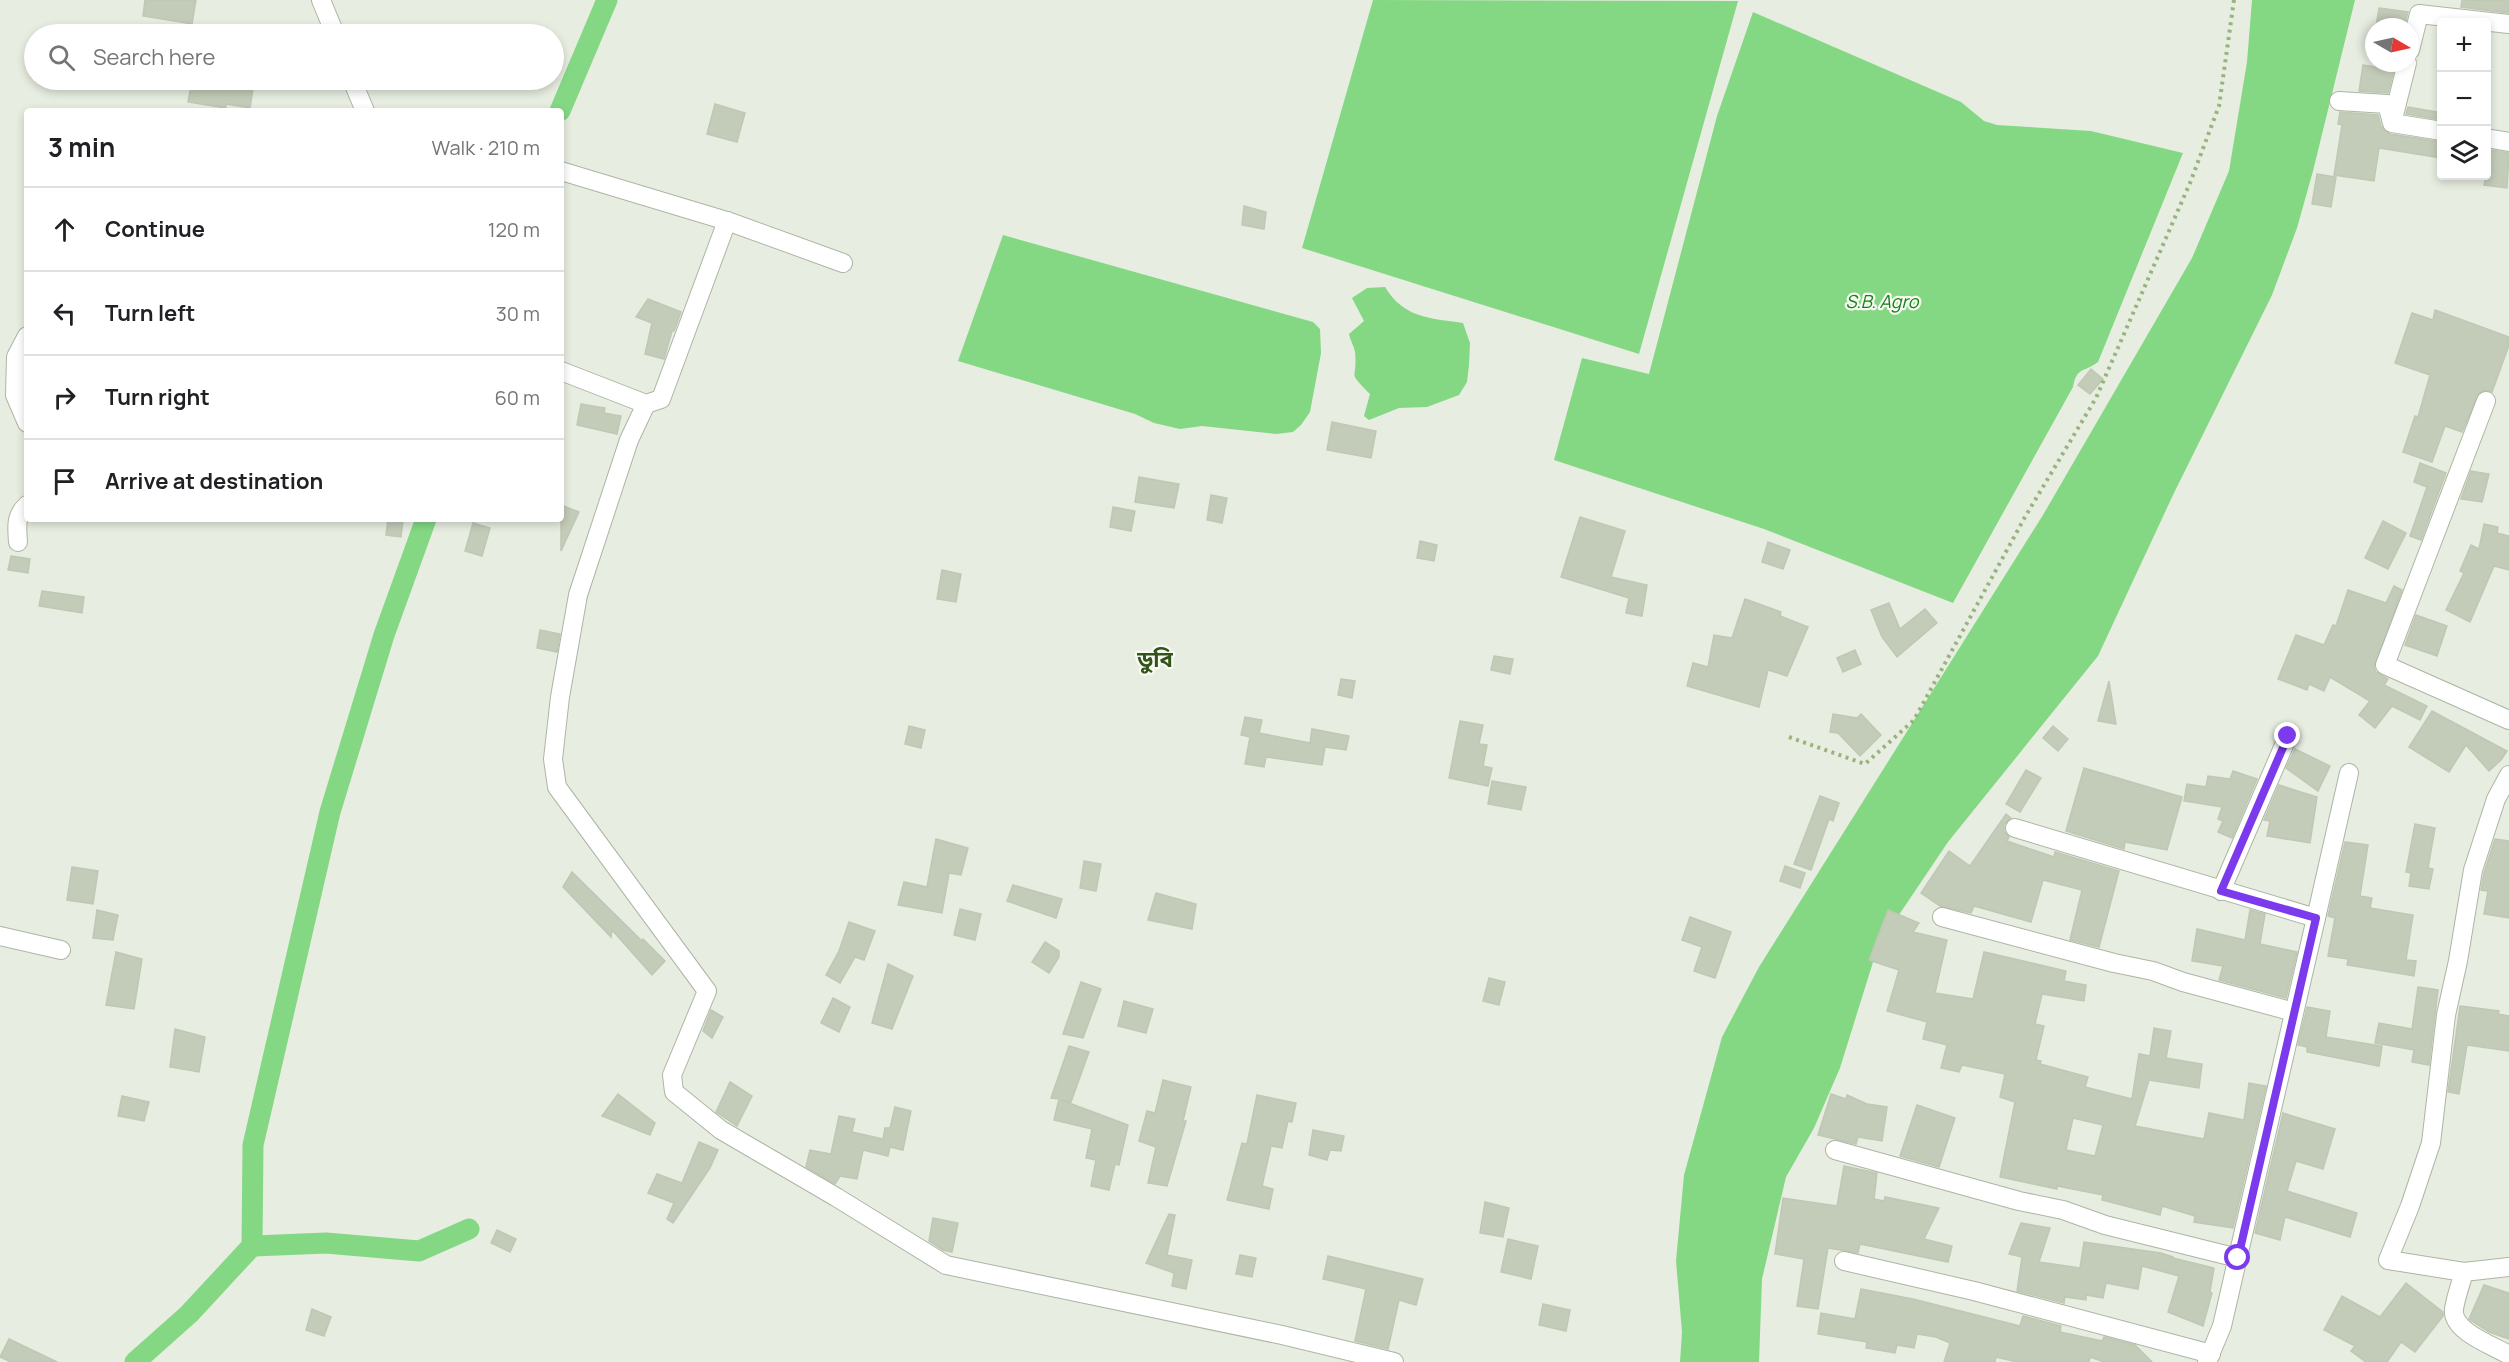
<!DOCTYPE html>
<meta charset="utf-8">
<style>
:root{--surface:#fff;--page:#f6f6f6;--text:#202124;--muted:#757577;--line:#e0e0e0}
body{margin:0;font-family:Manrope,"Noto Sans Bengali",sans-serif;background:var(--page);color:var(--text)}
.controls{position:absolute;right:18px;top:18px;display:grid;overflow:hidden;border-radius:6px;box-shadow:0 3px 9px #0003}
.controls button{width:54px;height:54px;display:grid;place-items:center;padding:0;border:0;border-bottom:2px solid var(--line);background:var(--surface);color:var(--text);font:30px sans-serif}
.compass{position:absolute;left:2365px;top:18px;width:54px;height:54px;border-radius:50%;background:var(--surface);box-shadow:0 3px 9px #0003;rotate:99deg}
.stop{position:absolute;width:18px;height:18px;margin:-14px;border:4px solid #7c3aed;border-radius:50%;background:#fff}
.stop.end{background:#7c3aed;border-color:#fff;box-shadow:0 2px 6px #0008}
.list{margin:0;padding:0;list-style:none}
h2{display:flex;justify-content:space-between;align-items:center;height:78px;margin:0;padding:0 24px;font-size:26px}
h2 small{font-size:20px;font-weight:400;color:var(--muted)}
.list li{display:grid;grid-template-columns:39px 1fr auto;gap:18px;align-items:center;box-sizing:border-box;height:84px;padding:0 24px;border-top:2px solid var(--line)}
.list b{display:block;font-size:22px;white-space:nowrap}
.list em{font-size:20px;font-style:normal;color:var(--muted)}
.icon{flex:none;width:33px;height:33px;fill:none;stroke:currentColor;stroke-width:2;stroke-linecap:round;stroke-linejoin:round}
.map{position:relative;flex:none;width:2509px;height:1362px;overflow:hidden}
.search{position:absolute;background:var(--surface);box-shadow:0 3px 9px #0003;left:24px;top:24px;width:540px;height:66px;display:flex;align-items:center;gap:15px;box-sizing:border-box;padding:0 21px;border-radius:33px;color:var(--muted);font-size:22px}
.panel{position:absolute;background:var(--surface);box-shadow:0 3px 9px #0003;left:24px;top:108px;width:540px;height:414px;border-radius:6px}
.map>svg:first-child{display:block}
.water{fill:#84d883}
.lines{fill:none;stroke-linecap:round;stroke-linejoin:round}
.canal{stroke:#84d883;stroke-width:21}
.building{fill:#c3cbb9;stroke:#bfc8b3;stroke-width:1.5;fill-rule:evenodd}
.minor-casing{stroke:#acb6a3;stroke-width:20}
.path{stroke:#98b47e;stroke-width:4;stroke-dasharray:3 4.5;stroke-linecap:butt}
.minor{stroke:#fff;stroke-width:18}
.route{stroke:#7c3aed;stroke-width:8}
.labels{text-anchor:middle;stroke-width:4.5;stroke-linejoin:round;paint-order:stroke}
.water-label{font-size:18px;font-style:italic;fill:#138214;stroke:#f7f9f2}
.district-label{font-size:22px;font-weight:bold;fill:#315419;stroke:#f7f9f2}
</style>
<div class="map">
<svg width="2509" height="1362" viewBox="0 0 2509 1362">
<rect width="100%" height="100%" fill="#e8ede1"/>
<g class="water">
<polygon points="1373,0 1738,1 1639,354 1302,248"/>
<polygon points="2252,0 2355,0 2313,171 2297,228 2272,295 2173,495 2098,656 1948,842 1878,946 1840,1068 1814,1128 1786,1177 1762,1279 1759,1362 1680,1362 1682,1332 1676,1261 1684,1175 1722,1037 1759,967 2043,515 2192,258 2229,171 2247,62"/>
<path d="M1753 12 1961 102 1984 121 1997 125 2091 131 2183 153 2098 362C2084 373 2077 366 2073 387L1953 603 1764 529 1554 460 1582 358 1649 374 1717 116Z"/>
<polygon points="1003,235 1313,322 1320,329 1321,353 1310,412 1301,425 1293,432 1276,434 1202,426 1180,429 1154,423 1135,414 958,361"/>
<path d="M1385 287C1404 318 1429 318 1463 323L1470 343 1469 365 1467 382 1459 395 1427 407 1399 408 1369 420 1364 416 1370 394C1346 369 1358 382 1355 352 1354 346 1350 340 1349 334L1364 321 1352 298 1367 288Z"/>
</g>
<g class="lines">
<g class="canal">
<polyline points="560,111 607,0"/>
<polyline points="252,1246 326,1243 419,1251 469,1229"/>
<polyline points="135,1362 189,1314 252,1246 253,1145 330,812 384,635 426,519"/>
</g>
</g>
<g class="building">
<polygon points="145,0 196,0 192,24 143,16"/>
<polygon points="2462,0 2509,0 2509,13 2461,7"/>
<polygon points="2379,8 2408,12 2404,27 2376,27"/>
<polygon points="2363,65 2394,70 2388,93 2359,91"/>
<polygon points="192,80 238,80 254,82 250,108 226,104 226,108 188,102"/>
<polygon points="715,104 745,113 737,142 707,134"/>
<polygon points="2408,107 2442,113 2442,120 2406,114"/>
<polygon points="2340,112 2378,115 2381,126 2390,134 2442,142 2442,158 2379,148 2374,181 2334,175 2342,125 2338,124"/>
<polygon points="2491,150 2509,153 2507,188 2484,185"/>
<polygon points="2317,174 2336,177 2331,207 2312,204"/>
<polygon points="1244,206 1266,212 1264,229 1242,225"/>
<polygon points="648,299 681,312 674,331 672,331 664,359 645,354 652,323 636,317"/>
<polygon points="2435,310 2509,337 2509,345 2492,392 2485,390 2479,393 2462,432 2445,426 2432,462 2403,452 2415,416 2418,417 2430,375 2395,363 2412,313 2433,320"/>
<polygon points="2091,369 2103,379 2090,394 2078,385"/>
<polygon points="581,404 605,408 604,413 621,416 617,434 577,425"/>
<polygon points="1332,422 1376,431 1371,458 1327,450"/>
<polygon points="2420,463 2446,473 2421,540 2410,536 2427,487 2414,482"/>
<polygon points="2471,471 2489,474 2482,502 2461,499"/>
<polygon points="1139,477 1179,484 1174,508 1135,502"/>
<polygon points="1211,495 1227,498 1222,523 1207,520"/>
<polygon points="561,505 579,512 561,551"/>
<polygon points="1113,507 1135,511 1131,531 1110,527"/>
<polygon points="1580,517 1625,531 1611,577 1647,585 1642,616 1626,613 1629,598 1561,577"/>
<polygon points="388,519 403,520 401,537 386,535"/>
<polygon points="2383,521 2406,533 2388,569 2365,558"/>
<polygon points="473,523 490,528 482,556 465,551"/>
<polygon points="2484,524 2498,527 2497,533 2509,536 2509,570 2494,566 2470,622 2446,610 2464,573 2460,571 2471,545 2479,549"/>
<polygon points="1420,541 1437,545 1434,561 1417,558"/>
<polygon points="1768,542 1790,550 1783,569 1762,562"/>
<polygon points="11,556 30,559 28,573 8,570"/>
<polygon points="942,570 961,574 956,602 937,599"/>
<polygon points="2394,586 2402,590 2374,667 2376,672 2388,679 2384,685 2427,706 2420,720 2392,706 2375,728 2359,715 2370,701 2330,677 2324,691 2309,684 2307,690 2278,679 2296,635 2324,645 2333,625 2336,626 2348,590 2386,603"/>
<polygon points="42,591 84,597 82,613 39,606"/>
<polygon points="1745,599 1781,612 1780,616 1808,627 1787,676 1768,670 1759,707 1687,686 1693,663 1708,667 1714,635 1732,638"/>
<polygon points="1889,603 1900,629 1925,609 1937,623 1897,657 1882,637 1871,610"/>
<polygon points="2416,615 2447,626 2437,656 2405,645"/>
<polygon points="540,630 560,634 557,652 537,648"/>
<polygon points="1855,650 1861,664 1843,672 1837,658"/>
<polygon points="1494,656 1513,659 1510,674 1491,670"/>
<polygon points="1341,679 1355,681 1352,698 1338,695"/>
<polygon points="2109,681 2116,724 2098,721"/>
<polygon points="2432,711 2443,717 2507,751 2501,760 2489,771 2466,745 2449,772 2409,747"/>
<polygon points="1833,714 1857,718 1861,714 1881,735 1860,756 1838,733 1830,732"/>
<polygon points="1245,717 1262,720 1259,733 1310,743 1312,729 1349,736 1346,750 1325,747 1322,765 1266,757 1264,767 1245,764 1250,737 1241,735"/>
<polygon points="1460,721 1483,725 1479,744 1487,745 1483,766 1492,768 1488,786 1449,778"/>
<polygon points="909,726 925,730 921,748 905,744"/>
<polygon points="2053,726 2068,739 2058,751 2043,738"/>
<polygon points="2295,749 2330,766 2318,791 2286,768"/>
<polygon points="2084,768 2182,797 2167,850 2125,842 2124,849 2066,831"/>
<polygon points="2026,770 2041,778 2020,812 2006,804"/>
<polygon points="2233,771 2257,779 2232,838 2218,832 2223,821 2218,819 2222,807 2184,801 2187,784 2206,787 2208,776 2230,779"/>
<polygon points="1492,781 1526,787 1521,810 1488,804"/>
<polygon points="2279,785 2317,797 2310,843 2267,836 2270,821 2264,820"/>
<polygon points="1820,796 1839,803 1833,821 1829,819 1811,870 1794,864"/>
<polygon points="2006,814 2011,818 2004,825 2004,831 2009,837 2007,841 2054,857 2055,852 2119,871 2099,947 2070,940 2082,890 2043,880 2031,922 1974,906 1971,913 1940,906 1921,893 1949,851 1970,866"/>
<polygon points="2415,824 2435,828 2428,868 2433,869 2429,889 2409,886 2411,873 2406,872"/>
<polygon points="936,839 968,848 961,875 949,873 942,913 898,905 904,882 927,887"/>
<polygon points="2495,839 2509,841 2509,918 2484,914 2488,891 2481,890 2484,873"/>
<polygon points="2345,842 2368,845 2360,896 2372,898 2370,908 2413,915 2406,960 2416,961 2414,976 2347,965 2348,959 2328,956 2335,918 2328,916"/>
<polygon points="1084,861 1101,864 1096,891 1080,888"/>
<polygon points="1785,866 1805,873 1800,888 1780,881"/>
<polygon points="72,867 98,871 93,904 67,900"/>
<polygon points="572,872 642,941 643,939 665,961 652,975 612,930 611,937 563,887"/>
<polygon points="1013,885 1062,899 1056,918 1007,901"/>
<polygon points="1156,893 1196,904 1192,929 1148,920"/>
<polygon points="960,909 981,914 975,940 954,935"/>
<polygon points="97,910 118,915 113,940 93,938"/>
<path d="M1888 910 1919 923 1913 932 1947 940 1935 993 1973 999 1984 952 2066 971 2064 981 2086 985 2084 1001 2042 994 2035 1024 2044 1026 2036 1060 2041 1061 2040 1064 2088 1077 2085 1087 2132 1099 2139 1054 2150 1056 2154 1028 2171 1031 2166 1058 2202 1064 2199 1088 2149 1080 2135 1126 2204 1139 2209 1113 2244 1120 2249 1083 2266 1086 2233 1228 2194 1222 2195 1216 2162 1206 2160 1215 2102 1200 2103 1195 2057 1186V1189L2000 1177 2015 1102 2000 1097 2005 1074 1962 1065 1959 1072 1941 1068 1947 1045 1923 1039 1927 1022 1887 1011 1899 970 1869 960ZM2073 1118 2103 1125 2095 1156 2066 1150Z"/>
<polygon points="2250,910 2265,914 2260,944 2297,952 2286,998 2219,980 2223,966 2192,961 2197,929 2245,940"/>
<polygon points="1690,917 1731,932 1715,978 1694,971 1702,947 1682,940"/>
<polygon points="849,922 875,931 864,960 855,957 840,983 826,975 839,951"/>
<polygon points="1045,942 1059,951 1059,957 1049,973 1032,962"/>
<polygon points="116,952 142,959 134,1009 106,1005"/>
<polygon points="888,964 913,976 892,1029 872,1023"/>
<polygon points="1489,978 1505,982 1499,1005 1483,1001"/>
<polygon points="1081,982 1101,989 1083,1038 1063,1034"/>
<polygon points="2418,987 2438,990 2429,1065 2412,1062 2414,1050 2375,1043 2379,1023 2412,1029"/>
<polygon points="833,998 850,1007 839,1032 821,1023"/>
<polygon points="1124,1001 1153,1009 1146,1033 1118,1026"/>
<polygon points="2460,1006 2499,1011 2498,1014 2509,1016 2509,1051 2467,1045 2459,1094 2448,1092"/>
<polygon points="2307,1007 2330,1011 2326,1037 2382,1046 2379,1066 2307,1052 2307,1047 2298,1045"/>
<polygon points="711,1010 723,1017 712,1038 703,1031"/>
<polygon points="175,1029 205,1037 199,1072 170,1067"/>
<polygon points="1069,1046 1089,1052 1071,1102 1061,1100 1128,1125 1119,1165 1115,1164 1109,1190 1091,1186 1096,1160 1086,1158 1092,1129 1054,1120 1059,1099 1051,1098"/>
<polygon points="1163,1080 1191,1087 1183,1121 1186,1121 1167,1186 1148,1183 1156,1147 1139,1141 1147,1111 1155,1113"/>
<polygon points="730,1082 752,1096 737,1126 716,1112"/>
<polygon points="618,1094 655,1123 650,1135 602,1116"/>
<polygon points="1831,1094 1846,1099 1847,1095 1867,1104 1887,1107 1882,1141 1858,1137 1856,1144 1818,1135"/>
<polygon points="1257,1095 1296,1103 1292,1122 1288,1121 1282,1148 1271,1146 1262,1186 1273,1189 1269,1209 1227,1200 1242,1143 1247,1144"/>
<polygon points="122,1096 149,1102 144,1121 118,1116"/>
<polygon points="1917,1105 1955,1118 1939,1167 1900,1156"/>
<polygon points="895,1107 911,1111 903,1150 890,1147 888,1156 863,1150 857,1179 840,1176 835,1184 806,1167 810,1150 831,1154 839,1116 855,1119 852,1132 883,1139 885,1128 890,1128"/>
<polygon points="2283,1113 2335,1129 2323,1169 2296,1161 2287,1191 2357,1213 2350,1237 2285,1217 2280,1240 2255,1233"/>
<polygon points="1313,1130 1344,1136 1341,1151 1330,1150 1327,1160 1309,1155"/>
<polygon points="699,1142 718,1150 710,1168 673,1223 667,1219 674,1203 648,1193 657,1174 682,1183"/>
<polygon points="1844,1166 1877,1173 1874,1199 1884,1201 1885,1197 1939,1208 1924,1239 1952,1246 1948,1262 1860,1244 1858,1253 1828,1248 1818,1309 1797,1306 1804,1259 1775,1254 1783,1198 1837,1206"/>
<polygon points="1485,1202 1509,1208 1503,1237 1480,1233"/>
<polygon points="1169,1214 1175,1215 1167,1255 1192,1260 1186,1289 1172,1286 1174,1273 1146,1263"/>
<polygon points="933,1218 958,1223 952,1252 943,1250 929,1241"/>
<polygon points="2021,1223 2050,1228 2039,1262 2080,1268 2084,1242 2161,1253 2173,1257 2173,1258 2214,1268 2210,1292 2212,1293 2203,1326 2168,1312 2179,1276 2142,1266 2138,1289 2106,1283 2103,1298 2086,1295 2086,1300 2065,1297 2064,1303 2017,1291 2022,1257 2009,1254"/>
<polygon points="497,1230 516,1239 510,1252 491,1243"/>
<polygon points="1508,1239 1538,1246 1531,1279 1501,1272"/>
<polygon points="1240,1255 1256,1258 1252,1277 1236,1274"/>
<polygon points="1328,1256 1423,1279 1416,1305 1399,1300 1388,1349 1355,1341 1366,1289 1323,1279"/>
<polygon points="2406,1283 2443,1312 2443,1316 2415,1352 2401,1342 2387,1362 2366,1362 2351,1351 2355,1346 2324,1330 2342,1296 2380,1317"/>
<polygon points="2484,1285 2509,1293 2509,1339 2489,1332 2469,1319"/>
<polygon points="1861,1289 1913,1299 2020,1326 2023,1316 2061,1326 2060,1332 2102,1341 2104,1337 2135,1345 2152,1362 2104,1362 2090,1357 2089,1362 2017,1362 1996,1357 1995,1362 1944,1362 1950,1343 1936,1337 1917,1334 1914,1348 1897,1345 1895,1353 1866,1348 1867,1342 1818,1334 1821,1313 1855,1319"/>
<polygon points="1543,1304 1570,1310 1566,1331 1539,1325"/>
<polygon points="312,1309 331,1317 324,1336 306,1330"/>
<polygon points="9,1339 57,1362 11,1362 0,1357"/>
</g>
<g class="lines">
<g class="minor-casing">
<g id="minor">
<polyline points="321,0 335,34"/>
<polyline points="2410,50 2419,14 2509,24"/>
<polyline points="352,80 365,111"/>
<polyline points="2339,101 2387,104 2392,123 2442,131"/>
<polyline points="2393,119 2407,63"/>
<polyline points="2486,138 2509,142"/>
<polyline points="561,171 727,221 843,263"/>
<polyline points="27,336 16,357 15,395 27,423"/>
<polyline points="561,371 646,404 661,399 727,221"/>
<polyline points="2486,401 2385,665 2509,720"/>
<polyline points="646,404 629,440 578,595 560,697 553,759 557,787 707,991 672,1075 674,1092 721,1130 836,1197 946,1265 1282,1335 1394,1362"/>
<path d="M18 542C17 527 15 516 27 505"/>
<polyline points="2015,828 2316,918 2222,1326 2207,1362"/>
<polyline points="2221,891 2288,736"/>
<polyline points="1942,917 2114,963 2153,971 2183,982 2294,1012"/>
<polyline points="2316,918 2349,773"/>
<polyline points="0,936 61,950"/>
<polyline points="1835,1150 2019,1201 2063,1210 2105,1225 2238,1258"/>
<polyline points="1844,1261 1974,1291 2211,1354"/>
<path d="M2509 1267 2464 1272C2461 1283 2456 1296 2454 1309 2451 1331 2492 1345 2509 1355"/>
<polyline points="2464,1272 2388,1260 2410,1206 2431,1143 2446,1015 2458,961 2473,870 2496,799 2509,775"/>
</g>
</g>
<polyline class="path" points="1789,737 1865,764 1914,720 2025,517 2096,398 2190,183 2219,106 2234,0"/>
<use href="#minor" class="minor"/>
</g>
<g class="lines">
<polyline class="route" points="2238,1258 2316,918 2221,891 2288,736"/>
</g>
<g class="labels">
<g class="water-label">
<text x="1882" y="308">S.B. Agro</text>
</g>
<g class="district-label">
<text x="1155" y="667">ডুবি</text>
</g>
</g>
</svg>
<div class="controls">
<button>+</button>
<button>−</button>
<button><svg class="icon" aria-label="layers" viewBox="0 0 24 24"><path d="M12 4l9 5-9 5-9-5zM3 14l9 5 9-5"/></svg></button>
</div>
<svg class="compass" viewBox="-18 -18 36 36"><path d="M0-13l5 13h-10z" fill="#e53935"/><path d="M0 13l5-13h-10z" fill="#757577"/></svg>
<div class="stop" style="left:2238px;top:1258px"></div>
<div class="stop end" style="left:2288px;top:736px"></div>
<div class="search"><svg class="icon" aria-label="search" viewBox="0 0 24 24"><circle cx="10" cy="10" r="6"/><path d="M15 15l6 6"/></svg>Search here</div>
<section class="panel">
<h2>3 min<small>Walk · 210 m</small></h2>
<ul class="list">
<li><svg class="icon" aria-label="ahead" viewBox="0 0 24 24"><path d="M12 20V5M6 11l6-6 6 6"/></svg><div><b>Continue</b></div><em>120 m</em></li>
<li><svg class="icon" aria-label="left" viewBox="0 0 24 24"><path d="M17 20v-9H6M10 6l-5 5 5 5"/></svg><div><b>Turn left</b></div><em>30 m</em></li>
<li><svg class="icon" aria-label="right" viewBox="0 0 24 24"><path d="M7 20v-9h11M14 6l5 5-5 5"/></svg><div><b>Turn right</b></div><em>60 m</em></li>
<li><svg class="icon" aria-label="arrive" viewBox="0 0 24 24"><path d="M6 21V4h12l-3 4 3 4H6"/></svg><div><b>Arrive at destination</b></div></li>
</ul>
</section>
</div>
